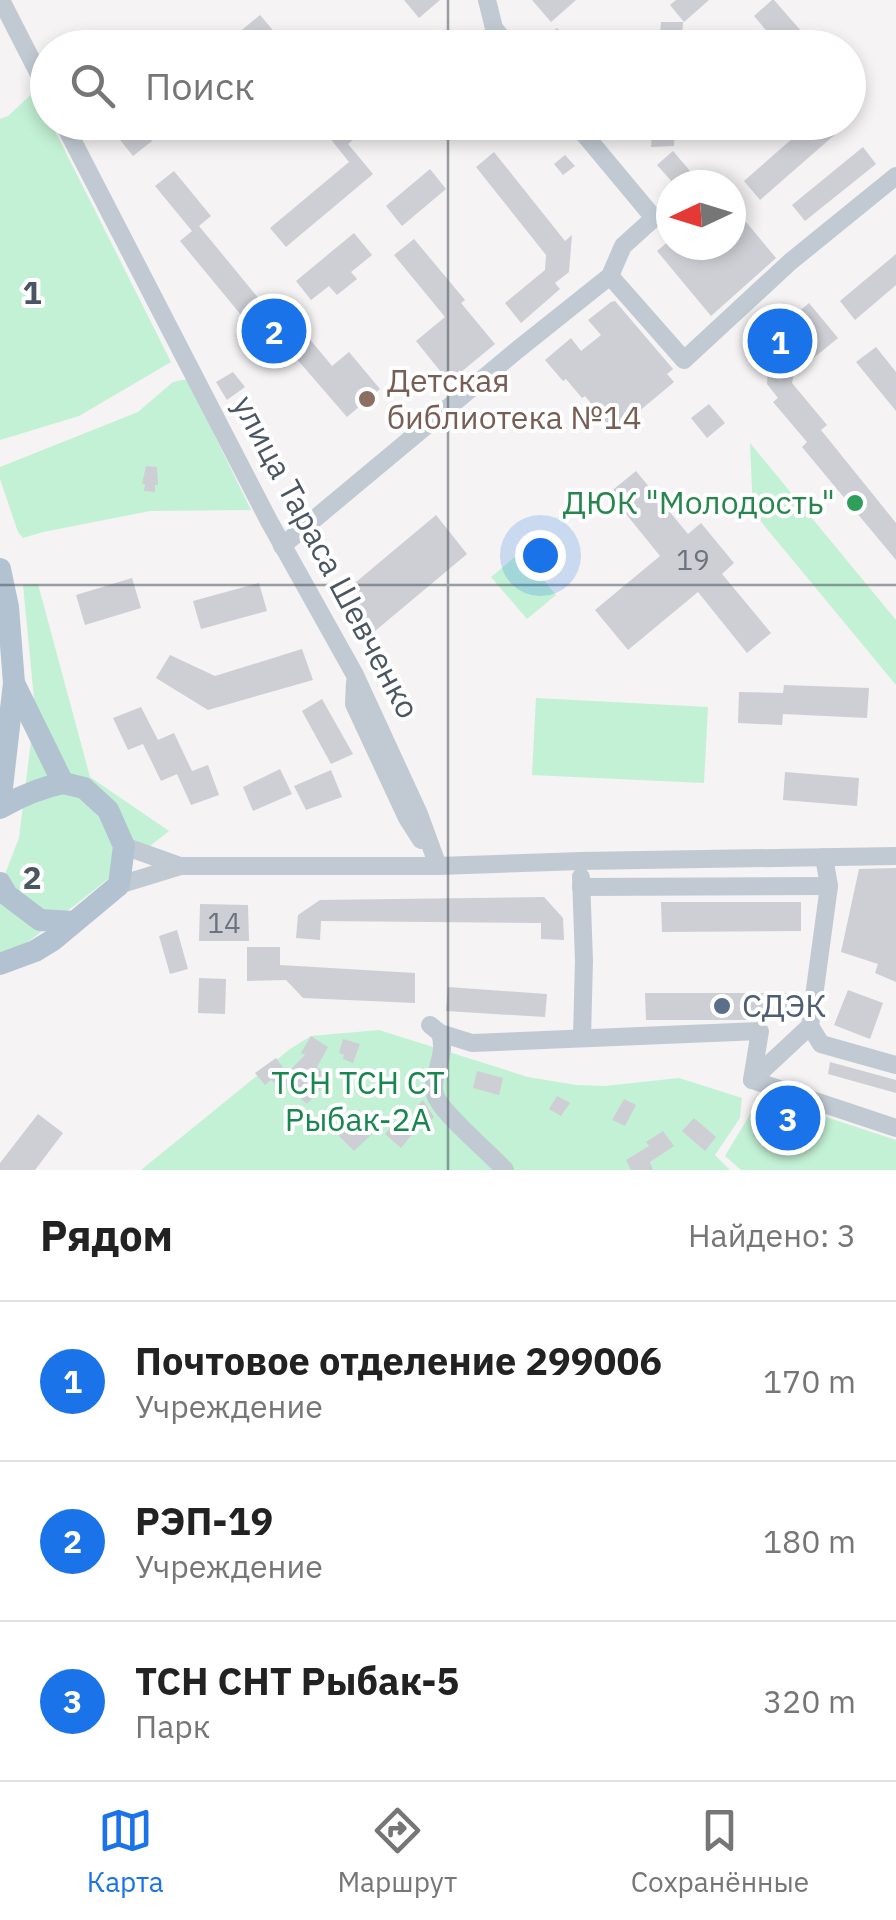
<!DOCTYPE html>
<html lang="ru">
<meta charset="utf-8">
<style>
:root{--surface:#fff;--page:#f2f2f2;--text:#222;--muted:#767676;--line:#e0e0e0;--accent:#1a73e8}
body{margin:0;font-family:"IBM Plex Sans",sans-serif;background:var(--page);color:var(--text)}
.compass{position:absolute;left:656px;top:170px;width:90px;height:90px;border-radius:50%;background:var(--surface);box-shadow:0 5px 15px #0003;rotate:266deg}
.you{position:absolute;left:540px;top:555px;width:35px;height:35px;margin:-25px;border:8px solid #fff;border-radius:50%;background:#1a73e8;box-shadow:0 0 0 15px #1a73e833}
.badge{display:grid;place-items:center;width:65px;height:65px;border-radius:50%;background:var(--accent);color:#fff;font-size:32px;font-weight:700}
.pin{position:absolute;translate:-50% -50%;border:5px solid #fff;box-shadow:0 2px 10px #0006}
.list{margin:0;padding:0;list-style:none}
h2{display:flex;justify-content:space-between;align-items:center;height:130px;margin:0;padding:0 40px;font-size:42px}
h2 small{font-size:32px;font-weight:400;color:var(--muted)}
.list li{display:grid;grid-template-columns:65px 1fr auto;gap:30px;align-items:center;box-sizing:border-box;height:160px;padding:0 40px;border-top:2px solid var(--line)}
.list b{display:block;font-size:38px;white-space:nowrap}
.list p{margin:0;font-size:32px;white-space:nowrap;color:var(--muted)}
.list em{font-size:32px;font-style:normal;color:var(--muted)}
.icon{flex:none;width:55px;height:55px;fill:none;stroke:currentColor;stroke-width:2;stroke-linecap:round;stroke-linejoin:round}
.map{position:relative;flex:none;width:896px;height:1170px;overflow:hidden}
.search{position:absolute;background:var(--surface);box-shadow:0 5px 15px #0003;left:30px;right:30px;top:30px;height:110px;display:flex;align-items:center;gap:25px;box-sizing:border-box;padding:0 35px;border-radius:55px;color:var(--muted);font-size:38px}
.sheet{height:610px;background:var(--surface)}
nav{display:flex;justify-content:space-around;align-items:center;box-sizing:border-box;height:140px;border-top:2px solid var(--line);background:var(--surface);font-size:28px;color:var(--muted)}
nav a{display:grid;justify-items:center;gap:5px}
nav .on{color:var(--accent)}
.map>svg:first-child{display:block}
.green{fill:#c3f1d5}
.building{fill:#cdcfd5}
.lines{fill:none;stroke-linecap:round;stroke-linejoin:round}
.minor{stroke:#c1cad2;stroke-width:18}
.major{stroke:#b3c2d1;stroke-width:22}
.grid{fill:none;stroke:#4a5661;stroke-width:2.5;stroke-opacity:0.55}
.education-dot{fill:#8d6e63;stroke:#fff;stroke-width:4}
.leisure-dot{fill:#2e9e5b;stroke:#fff;stroke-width:4}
.service-dot{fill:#5c6f8a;stroke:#fff;stroke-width:4}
.labels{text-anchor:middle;stroke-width:8;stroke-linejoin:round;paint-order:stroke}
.number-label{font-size:28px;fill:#6b747e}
.education-label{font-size:32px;fill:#785e54;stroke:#fff;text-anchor:start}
.leisure-label{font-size:32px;fill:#27864d;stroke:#fff;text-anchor:end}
.street-label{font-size:32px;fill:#4a5661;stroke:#fff}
.service-label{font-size:32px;fill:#4e5e75;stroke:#fff;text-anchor:start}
.park-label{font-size:32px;fill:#17864f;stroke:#fff}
.grid-label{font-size:32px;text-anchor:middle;font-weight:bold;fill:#4a5661;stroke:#fff;stroke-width:8;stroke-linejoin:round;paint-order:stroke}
</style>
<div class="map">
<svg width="896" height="1170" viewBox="0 0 896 1170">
<rect width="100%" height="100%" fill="#f5f3f3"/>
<g class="green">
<polygon points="35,91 47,117 48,122 51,123 171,362 79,416 0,440 0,119 8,116"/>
<polygon points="187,379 251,510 150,511 43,532 23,538 18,532 0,479 0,467 138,412 173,382"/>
<polygon points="750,443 896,620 896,685 753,512"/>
<polygon points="521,552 556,595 527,619 491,577"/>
<polygon points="38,584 90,777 169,831 0,964 0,887 19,838 35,709 23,585"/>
<polygon points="536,698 708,707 704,783 532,775"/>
<polygon points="379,1030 528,1077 576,1085 605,1086 679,1078 742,1098 740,1118 715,1155 730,1170 141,1170 290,1049 311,1036"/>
<polygon points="761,1096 896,1140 896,1170 741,1170 725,1156"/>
</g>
<g class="building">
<polygon points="404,0 440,0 419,18"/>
<polygon points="532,0 576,0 551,22"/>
<polygon points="676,0 709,0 684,22 670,5"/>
<polygon points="772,0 774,0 816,48 781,48 754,16"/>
<polygon points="260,15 287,47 301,35 311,48 220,48"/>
<polygon points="661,22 683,22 681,48 659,48"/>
<polygon points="557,28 574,48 534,48"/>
<polygon points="97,122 137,122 152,141 133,156 112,130 106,135 100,134 97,129"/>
<polygon points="317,122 350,122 360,134 348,144 373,174 286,247 270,228 349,162"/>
<polygon points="653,122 675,122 674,146 651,147"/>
<polygon points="811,122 831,122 839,131 760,200 744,181"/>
<polygon points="863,147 876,164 805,221 792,205"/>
<polygon points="673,151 702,185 675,185 657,165"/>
<polygon points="494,152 565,241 572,235 569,272 555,283 560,289 521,323 505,303 545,270 546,255 476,167"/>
<polygon points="565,155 575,166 563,175 554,164"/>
<polygon points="430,169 446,189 402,226 386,206"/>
<polygon points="174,171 211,216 199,226 274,317 284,308 332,366 349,352 380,389 347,417 256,312 246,321 180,241 192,231 155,186"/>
<polygon points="731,204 776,258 711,316 657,251 671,239 671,245 731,245"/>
<polygon points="354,233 372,255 351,272 357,279 337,295 329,286 311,300 296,281"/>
<polygon points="414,239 465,300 461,303 495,344 449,382 416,341 445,317 394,255"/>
<polygon points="896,254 896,285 855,320 840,301"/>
<polygon points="615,301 673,369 667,374 674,382 614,432 585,396 582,398 566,379 563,381 545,360 571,338 581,351 601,335 588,320 611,302"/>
<polygon points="809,303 838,338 794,374 792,383 827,425 821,430 896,523 896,560 802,447 807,442 773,402 778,398 767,384 768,365 782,355 769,337 773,334 761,319 773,309 784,324"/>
<polygon points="876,347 896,372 896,411 856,362"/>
<polygon points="233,372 245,387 227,400 216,382"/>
<polygon points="709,404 725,423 707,438 691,418"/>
<polygon points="146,466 157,467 158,485 155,485 155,492 144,491 145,484 142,484"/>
<polygon points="636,471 688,534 701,523 734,563 722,574 771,633 747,653 698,592 628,650 595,610 660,556 609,493"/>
<polygon points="436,515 467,554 375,631 343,593"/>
<polygon points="132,578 141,608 85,625 76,595"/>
<polygon points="259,583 267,611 201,629 193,601"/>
<polygon points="302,649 313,680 208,710 156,678 170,655 215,676"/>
<polygon points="784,685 869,688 867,718 783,714 782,725 738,723 739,692 783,693"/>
<polygon points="322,699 353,754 331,764 302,711"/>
<polygon points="141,707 158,740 174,733 192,771 208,765 219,795 191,805 177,774 161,781 143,744 128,750 113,718"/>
<polygon points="280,769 292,794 253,811 243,787"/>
<polygon points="331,770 342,797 306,810 294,786"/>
<polygon points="785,772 859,778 857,806 783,800"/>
<polygon points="896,868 896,982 875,973 878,964 841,952 859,869"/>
<polygon points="544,897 563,918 564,940 541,939 541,923 321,921 320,940 296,938 298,915 320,900"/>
<polygon points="661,902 801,902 801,931 662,932"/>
<polygon points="200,904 248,905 249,941 199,941"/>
<polygon points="177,930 188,969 170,974 159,936"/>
<polygon points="247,947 280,947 280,965 415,973 415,1003 303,998 286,980 247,981"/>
<polygon points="199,978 226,979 225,1014 198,1013"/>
<polygon points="448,987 547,994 545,1017 446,1011"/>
<polygon points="848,990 883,1003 870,1039 834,1025"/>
<polygon points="645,993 792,993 792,1020 646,1020"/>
<polygon points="311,1036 328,1047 317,1067 330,1079 307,1104 284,1084 279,1087 271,1080 265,1085 255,1073 276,1058 287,1073 305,1055 301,1053"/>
<polygon points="343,1039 360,1044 353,1063 343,1059 344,1055 339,1053"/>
<polygon points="830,1062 896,1080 896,1093 828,1074"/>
<polygon points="477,1071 503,1078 499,1095 473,1088"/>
<polygon points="557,1096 570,1103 561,1116 549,1109"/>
<polygon points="624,1099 636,1105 625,1126 612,1120"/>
<polygon points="423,1100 434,1117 426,1125 415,1108"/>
<polygon points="38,1114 63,1133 35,1170 0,1170 0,1163"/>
<polygon points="400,1117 415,1131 401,1148 385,1134"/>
<polygon points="356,1118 372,1134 354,1151 338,1135"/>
<polygon points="694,1118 716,1137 705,1151 682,1131"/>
<polygon points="663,1131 674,1146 650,1162 653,1170 631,1170 626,1160 649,1146 646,1142"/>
</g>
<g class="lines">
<g class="minor">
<polyline points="1,0 48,92"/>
<polyline points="487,0 494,28 510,48"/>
<polyline points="63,122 269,521 355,675 419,814 438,866"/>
<polyline points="574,122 654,218 623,246 610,276"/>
<polyline points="282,546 516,351 610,276 684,360 790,262 896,176"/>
<polyline points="355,682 354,704 407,818 421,840"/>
<polyline points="124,846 180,866"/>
<polyline points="581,877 584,961 582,1037"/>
<polyline points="119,885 181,866 438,866 581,861 896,856"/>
<polyline points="581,887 829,886"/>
<polyline points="430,1025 440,1033 472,1043 760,1031 752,1080 810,1026 829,886 824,857"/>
<polyline points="810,1026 821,1044 896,1065"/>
<path d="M440 1033C448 1058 430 1074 435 1094 438 1110 491 1154 505 1170"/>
<polyline points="752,1080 896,1128"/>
</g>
<g class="major">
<polyline points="0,569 8,607 14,683 0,805"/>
<path d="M0 808C21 796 39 788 63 783"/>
<polyline points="0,883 7,895 40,920 74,922"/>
<polyline points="0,964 35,951 53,940 119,885 124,846 108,810 84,788 63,783 14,683"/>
</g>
</g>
<path class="grid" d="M448 0V48M448 122V1170M0 585H896"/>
<circle class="education-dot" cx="367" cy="399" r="10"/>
<circle class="leisure-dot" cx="855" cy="503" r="10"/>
<circle class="service-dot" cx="722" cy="1006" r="10"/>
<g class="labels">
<g class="number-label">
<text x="693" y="570">19</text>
<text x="224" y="933">14</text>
</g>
<g class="education-label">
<text x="387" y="392">Детская<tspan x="387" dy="37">библиотека №14</tspan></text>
</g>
<g class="leisure-label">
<text x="835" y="514">ДЮК "Молодость"</text>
</g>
<g class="street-label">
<text transform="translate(326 557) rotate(62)" y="11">улица Тараса Шевченко</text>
</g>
<g class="service-label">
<text x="742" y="1017">СДЭК</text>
</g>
<g class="park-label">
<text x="358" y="1094">ТСН ТСН СТ<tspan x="358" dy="37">Рыбак-2А</tspan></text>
</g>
</g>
<g class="grid-label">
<text x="32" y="304">1</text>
<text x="32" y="889">2</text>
</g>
</svg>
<svg class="compass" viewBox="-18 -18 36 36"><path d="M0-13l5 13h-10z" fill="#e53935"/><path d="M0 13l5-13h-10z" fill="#767676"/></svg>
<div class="you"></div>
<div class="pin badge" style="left:780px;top:341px">1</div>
<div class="pin badge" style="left:274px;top:331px">2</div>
<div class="pin badge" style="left:788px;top:1118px">3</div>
<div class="search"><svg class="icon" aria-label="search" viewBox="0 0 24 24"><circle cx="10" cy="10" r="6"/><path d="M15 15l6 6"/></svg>Поиск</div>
</div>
<section class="sheet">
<h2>Рядом<small>Найдено: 3</small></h2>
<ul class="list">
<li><span class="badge">1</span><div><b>Почтовое отделение 299006</b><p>Учреждение</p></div><em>170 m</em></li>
<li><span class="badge">2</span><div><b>РЭП-19</b><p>Учреждение</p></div><em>180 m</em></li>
<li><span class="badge">3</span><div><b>ТСН СНТ Рыбак-5</b><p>Парк</p></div><em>320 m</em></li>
</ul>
</section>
<nav>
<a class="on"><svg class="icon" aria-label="map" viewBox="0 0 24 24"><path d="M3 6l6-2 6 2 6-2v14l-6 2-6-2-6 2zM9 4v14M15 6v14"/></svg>Карта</a>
<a><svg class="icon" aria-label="directions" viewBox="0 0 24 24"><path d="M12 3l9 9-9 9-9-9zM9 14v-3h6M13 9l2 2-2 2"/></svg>Маршрут</a>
<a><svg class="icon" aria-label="saved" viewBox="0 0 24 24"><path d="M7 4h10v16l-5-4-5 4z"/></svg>Сохранённые</a>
</nav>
